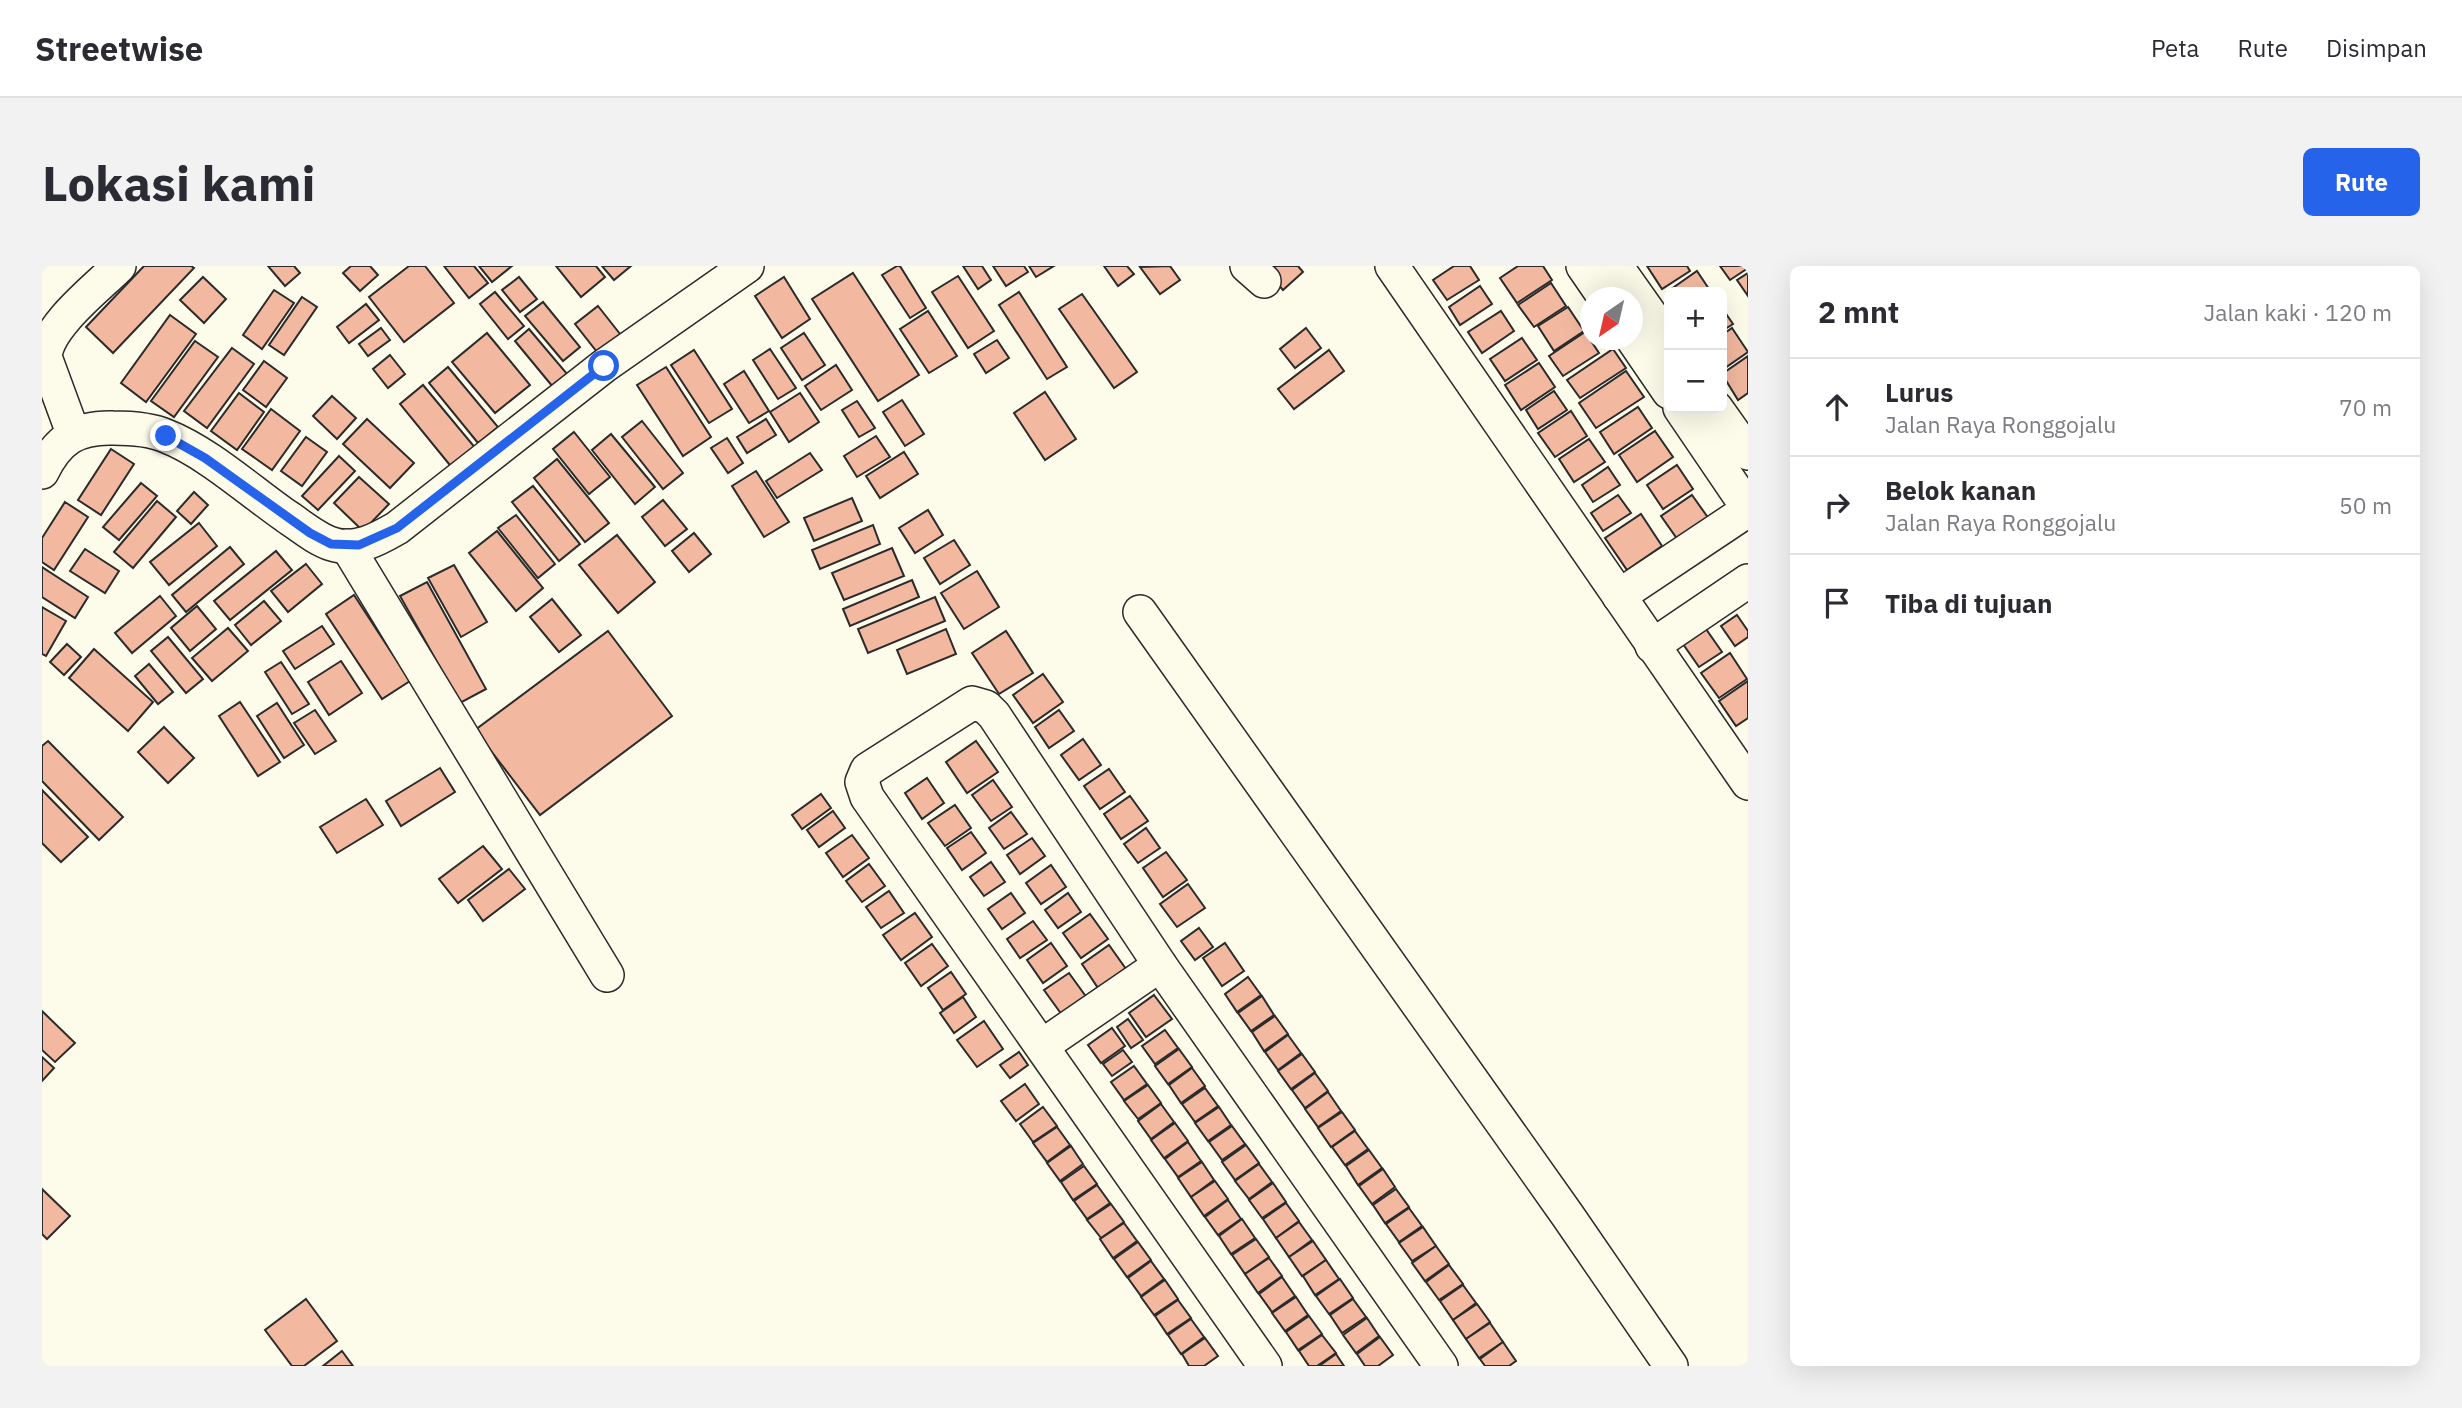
<!DOCTYPE html>
<html lang="id">
<meta charset="utf-8">
<style>
:root{--surface:#fff;--page:#f2f2f3;--text:#2b2b33;--muted:#7c7c81;--line:#e1e1e2;--accent:#2563eb}
body{margin:0;font-family:"IBM Plex Sans",sans-serif;background:var(--page);color:var(--text)}
.controls{position:absolute;right:21px;top:21px;display:grid;overflow:hidden;border-radius:10px;box-shadow:0 7px 28px #0002}
.controls button{width:63px;height:63px;display:grid;place-items:center;padding:0;border:0;border-bottom:2px solid var(--line);background:var(--surface);color:var(--text);font:35px sans-serif}
.compass{position:absolute;left:1538px;top:21px;width:63px;height:63px;border-radius:50%;background:var(--surface);box-shadow:0 7px 28px #0002;rotate:214deg}
.stop{position:absolute;width:21px;height:21px;margin:-16px;border:5px solid #2563eb;border-radius:50%;background:#fff}
.stop.end{background:#2563eb;border-color:#fff;box-shadow:0 2px 7px #0008}
.list{margin:0;padding:0;list-style:none}
h2{display:flex;justify-content:space-between;align-items:center;height:91px;margin:0;padding:0 28px;font-size:30px}
h2 small{font-size:23px;font-weight:400;color:var(--muted)}
.list li{display:grid;grid-template-columns:46px 1fr auto;gap:21px;align-items:center;box-sizing:border-box;height:98px;padding:0 28px;border-top:2px solid var(--line)}
.list b{display:block;font-size:26px;white-space:nowrap}
.list p{margin:0;font-size:23px;white-space:nowrap;color:var(--muted)}
.list em{font-size:23px;font-style:normal;color:var(--muted)}
.icon{flex:none;width:38px;height:38px;fill:none;stroke:currentColor;stroke-width:2;stroke-linecap:round;stroke-linejoin:round}
.map{position:relative;flex:none;width:1706px;height:1100px;overflow:hidden;border-radius:10px}
header{display:flex;align-items:center;gap:42px;box-sizing:border-box;height:98px;padding:0 35px;background:var(--surface);border-bottom:2px solid var(--line)}
header strong{font-size:33px}
nav{display:flex;gap:38px;margin-inline-start:auto;font-size:24px}
.intro{display:flex;align-items:center;justify-content:space-between;box-sizing:border-box;height:168px;padding:0 42px}
h1{margin:0;font-size:49px}
.button{padding:18px 32px;border-radius:10px;background:var(--accent);color:#fff;font-size:24px;font-weight:700}
main{display:flex;gap:42px;padding:0 42px}
aside{flex:1;background:var(--surface);border-radius:10px;box-shadow:0 7px 28px #0002}
.map>svg:first-child{display:block}
.building{fill:#f2b8a0;stroke:#2b2b2b;stroke-width:2}
.lines{fill:none;stroke-linecap:round;stroke-linejoin:round}
.minor-casing{stroke:#2b2b2b;stroke-width:36}
.minor{stroke:#fdfbea;stroke-width:33}
.route{stroke:#2563eb;stroke-width:9}
</style>
<header>
<strong>Streetwise</strong>
<nav><a>Peta</a><a>Rute</a><a>Disimpan</a></nav>
</header>
<div class="intro"><h1>Lokasi kami</h1><a class="button">Rute</a></div>
<main>
<div class="map">
<svg width="1706" height="1100" viewBox="0 0 1706 1100">
<rect width="100%" height="100%" fill="#fdfbea"/>
<g class="building">
<polygon points="102,0 149,0 152,2 71,87 44,61"/>
<polygon points="226,0 252,0 258,7 243,20"/>
<polygon points="309,0 328,0 336,9 318,25 301,7"/>
<polygon points="367,0 383,0 412,37 362,76 327,31"/>
<polygon points="402,0 432,0 446,17 427,32"/>
<polygon points="437,0 470,0 450,16"/>
<polygon points="514,0 554,0 563,11 539,31"/>
<polygon points="560,0 589,0 572,14"/>
<polygon points="855,0 858,0 884,42 868,52 840,9"/>
<polygon points="921,0 940,0 949,14 936,23"/>
<polygon points="951,0 982,0 986,6 964,20"/>
<polygon points="987,0 1012,0 994,11"/>
<polygon points="1062,0 1085,0 1092,8 1076,20"/>
<polygon points="1128,0 1138,14 1118,28 1098,1"/>
<polygon points="1220,0 1256,0 1261,6 1241,24"/>
<polygon points="1412,0 1428,0 1437,14 1405,34 1391,14"/>
<polygon points="1476,0 1501,0 1510,14 1475,37 1458,12"/>
<polygon points="1605,0 1645,0 1648,5 1620,23"/>
<polygon points="1678,0 1706,0 1706,2 1688,14"/>
<polygon points="1655,5 1669,26 1627,26 1627,29 1625,26"/>
<polygon points="811,7 877,109 836,135 770,33"/>
<polygon points="1706,7 1706,30 1695,14"/>
<polygon points="916,10 952,65 926,82 890,26"/>
<polygon points="161,11 184,33 162,57 138,34"/>
<polygon points="477,11 495,33 478,46 460,24"/>
<polygon points="742,11 768,53 740,72 713,30"/>
<polygon points="1509,17 1524,40 1492,61 1476,39"/>
<polygon points="1438,20 1450,38 1418,59 1407,41"/>
<polygon points="232,24 252,37 220,83 201,69"/>
<polygon points="453,26 482,60 466,73 438,38"/>
<polygon points="977,26 1025,101 1005,113 957,39"/>
<polygon points="1040,28 1095,106 1072,122 1017,43"/>
<polygon points="260,31 275,41 242,89 227,79"/>
<polygon points="501,36 538,81 521,95 483,50"/>
<polygon points="324,38 337,54 307,77 295,61"/>
<polygon points="556,40 582,73 559,91 533,58"/>
<polygon points="1526,41 1542,65 1512,85 1496,60"/>
<polygon points="1680,42 1691,58 1680,65"/>
<polygon points="886,45 915,90 887,107 858,63"/>
<polygon points="1459,45 1472,65 1440,87 1426,66"/>
<polygon points="128,49 154,68 104,136 79,117"/>
<polygon points="339,62 348,74 326,90 317,78"/>
<polygon points="1264,62 1279,82 1253,102 1238,83"/>
<polygon points="1690,62 1706,86 1680,104 1680,69"/>
<polygon points="487,63 526,109 511,121 473,75"/>
<polygon points="1543,66 1557,87 1521,110 1507,90"/>
<polygon points="445,67 488,119 453,147 410,96"/>
<polygon points="762,67 783,99 760,114 739,82"/>
<polygon points="1480,72 1495,94 1463,115 1448,93"/>
<polygon points="955,74 967,92 944,107 932,88"/>
<polygon points="153,75 176,91 132,151 109,135"/>
<polygon points="190,82 212,98 165,162 142,145"/>
<polygon points="728,83 754,122 736,133 711,94"/>
<polygon points="1571,83 1584,102 1538,132 1525,114"/>
<polygon points="652,84 690,143 667,157 629,99"/>
<polygon points="1287,84 1302,105 1252,143 1236,123"/>
<polygon points="348,89 363,108 346,122 331,103"/>
<polygon points="1706,90 1706,127 1696,134 1680,108"/>
<polygon points="222,95 245,112 224,141 201,124"/>
<polygon points="1497,97 1513,121 1479,144 1463,119"/>
<polygon points="794,99 810,124 779,144 763,120"/>
<polygon points="406,101 456,161 436,177 387,117"/>
<polygon points="624,101 669,171 641,190 595,119"/>
<polygon points="702,105 727,145 707,157 682,118"/>
<polygon points="1584,105 1602,131 1554,162 1537,137"/>
<polygon points="381,119 440,190 416,209 358,138"/>
<polygon points="1512,125 1525,144 1496,163 1484,144"/>
<polygon points="1003,126 1034,173 1003,194 972,147"/>
<polygon points="197,127 222,146 195,184 169,165"/>
<polygon points="758,127 777,156 747,176 728,146"/>
<polygon points="290,130 314,152 295,173 271,150"/>
<polygon points="860,134 882,168 863,180 841,146"/>
<polygon points="815,135 833,162 817,171 800,144"/>
<polygon points="1596,141 1610,162 1572,188 1558,166"/>
<polygon points="229,143 258,165 230,204 200,183"/>
<polygon points="1529,145 1545,170 1513,191 1496,167"/>
<polygon points="325,153 372,197 348,222 301,178"/>
<polygon points="724,153 734,169 705,187 695,171"/>
<polygon points="600,155 641,207 621,223 580,171"/>
<polygon points="1613,165 1631,191 1595,216 1577,189"/>
<polygon points="532,166 568,211 547,228 511,183"/>
<polygon points="569,168 613,221 593,238 550,184"/>
<polygon points="834,170 848,191 815,211 802,190"/>
<polygon points="264,171 285,186 260,220 239,205"/>
<polygon points="685,172 701,197 686,207 669,182"/>
<polygon points="1547,173 1563,196 1532,216 1517,193"/>
<polygon points="69,183 92,198 59,249 36,234"/>
<polygon points="862,186 876,208 838,232 824,210"/>
<polygon points="768,187 780,204 735,232 724,215"/>
<polygon points="297,190 313,205 276,244 260,230"/>
<polygon points="515,193 567,257 543,276 492,212"/>
<polygon points="1635,199 1651,223 1621,243 1605,219"/>
<polygon points="1566,201 1578,219 1551,236 1540,219"/>
<polygon points="714,205 747,256 722,271 690,220"/>
<polygon points="317,211 347,238 321,265 292,237"/>
<polygon points="99,217 115,230 77,274 61,261"/>
<polygon points="491,220 538,278 517,295 470,236"/>
<polygon points="152,226 166,239 149,258 135,245"/>
<polygon points="1576,229 1589,247 1561,265 1549,247"/>
<polygon points="1650,229 1667,253 1636,274 1619,250"/>
<polygon points="810,232 820,255 772,275 762,252"/>
<polygon points="621,234 645,263 623,280 600,251"/>
<polygon points="115,235 134,251 91,302 72,286"/>
<polygon points="23,236 46,251 12,304 0,296 0,272"/>
<polygon points="886,244 901,269 873,287 857,262"/>
<polygon points="1599,248 1620,280 1585,304 1563,272"/>
<polygon points="474,249 513,298 496,312 456,262"/>
<polygon points="157,257 175,280 127,319 108,296"/>
<polygon points="831,259 838,278 778,303 770,284"/>
<polygon points="455,265 501,322 474,345 427,287"/>
<polygon points="652,267 669,288 647,306 630,285"/>
<polygon points="575,269 613,316 576,347 537,299"/>
<polygon points="912,274 928,299 898,318 882,292"/>
<polygon points="188,281 202,298 144,346 130,329"/>
<polygon points="850,282 862,310 802,334 790,307"/>
<polygon points="43,283 77,305 63,327 28,305"/>
<polygon points="234,285 250,304 188,354 172,335"/>
<polygon points="264,298 280,318 246,346 229,325"/>
<polygon points="412,299 445,356 419,371 386,312"/>
<polygon points="0,301 46,331 33,352 0,331"/>
<polygon points="935,305 957,341 922,363 899,327"/>
<polygon points="870,314 877,331 808,360 801,343"/>
<polygon points="385,316 444,423 418,437 358,330"/>
<polygon points="312,329 368,415 340,433 284,348"/>
<polygon points="118,330 134,350 90,387 73,367"/>
<polygon points="893,331 903,355 826,387 816,363"/>
<polygon points="510,333 539,369 517,386 488,351"/>
<polygon points="222,335 239,355 209,379 193,359"/>
<polygon points="155,340 174,363 148,385 129,362"/>
<polygon points="0,341 24,355 4,390 0,388"/>
<polygon points="1695,349 1706,365 1706,371 1693,380 1679,360"/>
<polygon points="280,360 292,378 253,403 241,385"/>
<polygon points="186,362 206,385 170,415 150,392"/>
<polygon points="904,363 914,388 865,408 855,384"/>
<polygon points="1664,363 1680,386 1657,401 1641,378"/>
<polygon points="566,365 630,450 498,549 433,464"/>
<polygon points="964,365 991,407 957,428 930,387"/>
<polygon points="126,371 161,413 144,427 109,385"/>
<polygon points="25,378 39,391 22,409 8,396"/>
<polygon points="52,383 111,436 86,465 27,412"/>
<polygon points="1688,387 1705,413 1677,432 1659,407"/>
<polygon points="299,395 320,427 287,449 266,416"/>
<polygon points="239,396 267,438 250,448 223,406"/>
<polygon points="107,398 131,426 116,438 93,410"/>
<polygon points="1001,408 1021,436 991,457 971,429"/>
<polygon points="1706,415 1706,452 1694,460 1677,435"/>
<polygon points="198,436 238,496 216,510 177,450"/>
<polygon points="235,437 262,479 242,492 215,450"/>
<polygon points="273,444 294,475 273,488 252,457"/>
<polygon points="1017,444 1032,465 1007,482 993,461"/>
<polygon points="122,461 152,492 126,517 96,486"/>
<polygon points="1041,473 1059,499 1037,514 1019,489"/>
<polygon points="6,475 81,551 57,574 0,515 0,480"/>
<polygon points="934,475 956,506 925,527 904,496"/>
<polygon points="398,502 413,526 359,560 344,535"/>
<polygon points="1067,503 1083,526 1058,543 1042,520"/>
<polygon points="885,512 902,537 880,553 863,527"/>
<polygon points="951,514 970,541 949,555 930,529"/>
<polygon points="0,524 46,571 19,596 0,577"/>
<polygon points="779,528 789,542 760,563 750,549"/>
<polygon points="1088,530 1106,555 1079,573 1062,548"/>
<polygon points="324,533 341,559 295,587 278,561"/>
<polygon points="913,539 929,562 903,580 886,557"/>
<polygon points="791,545 803,562 777,581 765,564"/>
<polygon points="969,546 985,568 962,583 947,562"/>
<polygon points="1104,562 1118,582 1096,597 1082,578"/>
<polygon points="929,566 944,587 920,604 905,582"/>
<polygon points="810,569 827,592 801,611 784,587"/>
<polygon points="990,572 1003,590 978,608 965,589"/>
<polygon points="441,580 460,603 416,637 397,613"/>
<polygon points="1124,586 1145,614 1121,631 1101,602"/>
<polygon points="949,596 963,616 942,630 928,611"/>
<polygon points="827,598 843,620 820,636 804,615"/>
<polygon points="1009,599 1024,621 999,638 984,617"/>
<polygon points="467,603 483,623 441,655 426,634"/>
<polygon points="1146,618 1163,642 1135,661 1118,638"/>
<polygon points="847,625 862,647 839,662 824,641"/>
<polygon points="969,627 983,647 960,663 946,643"/>
<polygon points="1026,627 1039,646 1016,662 1003,644"/>
<polygon points="873,647 890,671 859,694 841,669"/>
<polygon points="1048,648 1066,673 1039,692 1021,667"/>
<polygon points="991,655 1005,674 978,692 965,673"/>
<polygon points="1157,662 1171,681 1153,694 1139,675"/>
<polygon points="1009,677 1025,700 1001,717 985,694"/>
<polygon points="1183,677 1202,705 1180,720 1161,692"/>
<polygon points="890,678 906,700 879,720 863,697"/>
<polygon points="1067,679 1084,703 1056,722 1040,698"/>
<polygon points="909,706 924,728 901,744 886,722"/>
<polygon points="1027,707 1045,732 1020,749 1002,724"/>
<polygon points="1206,711 1219,729 1195,746 1183,728"/>
<polygon points="1112,729 1130,753 1104,771 1087,747"/>
<polygon points="1220,730 1232,749 1209,765 1196,747"/>
<polygon points="921,731 934,751 912,767 898,747"/>
<polygon points="0,745 33,777 13,796 0,784"/>
<polygon points="1233,750 1246,768 1222,785 1210,766"/>
<polygon points="1086,753 1101,774 1089,782 1075,761"/>
<polygon points="942,755 961,783 935,801 915,774"/>
<polygon points="1070,762 1083,780 1059,797 1046,779"/>
<polygon points="1123,764 1136,782 1113,798 1100,780"/>
<polygon points="1246,769 1259,787 1236,804 1223,786"/>
<polygon points="1137,783 1150,801 1126,818 1113,800"/>
<polygon points="1081,784 1090,796 1070,810 1061,798"/>
<polygon points="977,786 986,799 968,812 958,799"/>
<polygon points="1260,788 1273,806 1249,823 1236,805"/>
<polygon points="0,791 12,802 0,815"/>
<polygon points="1092,800 1105,818 1082,834 1069,816"/>
<polygon points="1150,802 1163,820 1139,837 1127,819"/>
<polygon points="1273,807 1286,825 1263,842 1250,824"/>
<polygon points="983,818 997,838 974,855 959,835"/>
<polygon points="1106,819 1119,837 1096,853 1082,835"/>
<polygon points="1163,822 1176,840 1153,856 1140,838"/>
<polygon points="1286,826 1299,845 1276,861 1263,843"/>
<polygon points="1119,838 1132,856 1109,873 1096,855"/>
<polygon points="1001,841 1015,860 991,876 978,858"/>
<polygon points="1177,841 1189,859 1166,875 1153,857"/>
<polygon points="1300,846 1313,864 1289,881 1276,862"/>
<polygon points="1133,857 1146,875 1122,892 1109,874"/>
<polygon points="1190,860 1203,878 1180,894 1167,876"/>
<polygon points="1015,861 1028,879 1005,896 991,877"/>
<polygon points="1313,865 1326,883 1303,899 1290,881"/>
<polygon points="1146,876 1159,895 1136,911 1123,893"/>
<polygon points="1204,879 1217,897 1193,914 1180,896"/>
<polygon points="1029,880 1041,898 1018,915 1005,897"/>
<polygon points="1327,884 1340,902 1316,919 1304,900"/>
<polygon points="1160,896 1172,914 1149,931 1136,912"/>
<polygon points="1217,898 1230,916 1207,933 1193,915"/>
<polygon points="1042,900 1055,918 1031,934 1019,916"/>
<polygon points="1341,903 1353,921 1330,938 1317,920"/>
<polygon points="1173,915 1186,933 1162,950 1149,931"/>
<polygon points="1231,917 1244,936 1220,952 1207,934"/>
<polygon points="1055,919 1068,937 1045,953 1032,935"/>
<polygon points="0,923 28,950 5,973 0,968"/>
<polygon points="1354,923 1367,941 1343,957 1331,939"/>
<polygon points="1186,934 1199,953 1176,969 1163,951"/>
<polygon points="1244,937 1257,955 1234,972 1221,953"/>
<polygon points="1069,938 1082,956 1059,972 1045,954"/>
<polygon points="1367,942 1380,960 1357,976 1344,958"/>
<polygon points="1200,953 1213,972 1189,988 1177,970"/>
<polygon points="1257,956 1270,974 1247,991 1234,972"/>
<polygon points="1082,957 1095,975 1071,992 1058,973"/>
<polygon points="1381,961 1394,980 1370,995 1357,977"/>
<polygon points="1214,973 1227,991 1203,1008 1190,989"/>
<polygon points="1271,975 1284,994 1260,1010 1247,991"/>
<polygon points="1096,976 1109,994 1085,1011 1072,993"/>
<polygon points="1394,980 1407,998 1383,1015 1370,997"/>
<polygon points="1227,992 1240,1010 1216,1027 1203,1008"/>
<polygon points="1284,994 1297,1013 1273,1029 1261,1010"/>
<polygon points="1109,995 1122,1013 1099,1030 1086,1012"/>
<polygon points="1407,999 1421,1018 1397,1034 1384,1016"/>
<polygon points="1240,1011 1253,1030 1230,1046 1217,1028"/>
<polygon points="1298,1013 1311,1032 1287,1048 1274,1030"/>
<polygon points="1123,1014 1136,1033 1112,1049 1099,1031"/>
<polygon points="1421,1019 1434,1037 1411,1054 1398,1035"/>
<polygon points="1254,1031 1266,1049 1243,1065 1230,1047"/>
<polygon points="264,1033 295,1075 262,1100 250,1100 223,1064"/>
<polygon points="1311,1033 1324,1051 1300,1067 1288,1049"/>
<polygon points="1136,1034 1149,1052 1125,1068 1113,1050"/>
<polygon points="1435,1038 1448,1056 1424,1073 1411,1054"/>
<polygon points="1267,1050 1280,1068 1256,1084 1244,1066"/>
<polygon points="1325,1052 1337,1070 1314,1087 1301,1069"/>
<polygon points="1149,1053 1162,1071 1139,1088 1126,1069"/>
<polygon points="1448,1057 1461,1076 1437,1092 1424,1073"/>
<polygon points="1280,1069 1294,1087 1275,1100 1267,1100 1257,1085"/>
<polygon points="1338,1071 1351,1089 1336,1100 1323,1100 1315,1088"/>
<polygon points="1163,1072 1176,1090 1162,1100 1147,1100 1140,1088"/>
<polygon points="1461,1076 1474,1095 1467,1100 1443,1100 1438,1093"/>
<polygon points="300,1085 311,1100 281,1100"/>
<polygon points="1294,1088 1302,1100 1277,1100"/>
</g>
<g class="lines">
<g class="minor-casing">
<g id="minor">
<polyline points="1205,0 1222,15"/>
<polyline points="1350,0 1706,517"/>
<polyline points="1541,0 1563,32"/>
<polyline points="1574,0 1627,75"/>
<polyline points="1590,72 1627,126"/>
<polyline points="1638,142 1706,242"/>
<polyline points="1674,142 1706,187"/>
<path d="M31 167 3 91C5 60 55 22 77 0"/>
<path d="M0 206C16 173 35 161 71 162 89 162 108 163 124 170 165 186 208 225 244 250 258 259 274 273 290 278 313 286 336 273 355 262L562 100 705 0"/>
<polyline points="305,280 565,709"/>
<polyline points="1577,330 1706,244"/>
<polyline points="1098,346 1526,950 1629,1100"/>
<polyline points="1610,380 1706,315"/>
<polyline points="1000,780 1118,699"/>
<polyline points="1223,1100 825,531 820,516 825,504 930,437 944,441 952,449 1118,699 1399,1100"/>
</g>
</g>
<use href="#minor" class="minor"/>
</g>
<g class="lines">
<polyline class="route" points="124,170 163,192 268,267 289,278 317,279 355,262 562,100"/>
</g>
</svg>
<div class="controls">
<button>+</button>
<button>−</button>
</div>
<svg class="compass" viewBox="-18 -18 36 36"><path d="M0-13l5 13h-10z" fill="#e53935"/><path d="M0 13l5-13h-10z" fill="#7c7c81"/></svg>
<div class="stop" style="left:562px;top:100px"></div>
<div class="stop end" style="left:124px;top:170px"></div>
</div>
<aside>
<h2>2 mnt<small>Jalan kaki · 120 m</small></h2>
<ul class="list">
<li><svg class="icon" aria-label="ahead" viewBox="0 0 24 24"><path d="M12 20V5M6 11l6-6 6 6"/></svg><div><b>Lurus</b><p>Jalan Raya Ronggojalu</p></div><em>70 m</em></li>
<li><svg class="icon" aria-label="right" viewBox="0 0 24 24"><path d="M7 20v-9h11M14 6l5 5-5 5"/></svg><div><b>Belok kanan</b><p>Jalan Raya Ronggojalu</p></div><em>50 m</em></li>
<li><svg class="icon" aria-label="arrive" viewBox="0 0 24 24"><path d="M6 21V4h12l-3 4 3 4H6"/></svg><div><b>Tiba di tujuan</b></div></li>
</ul>
</aside>
</main>
